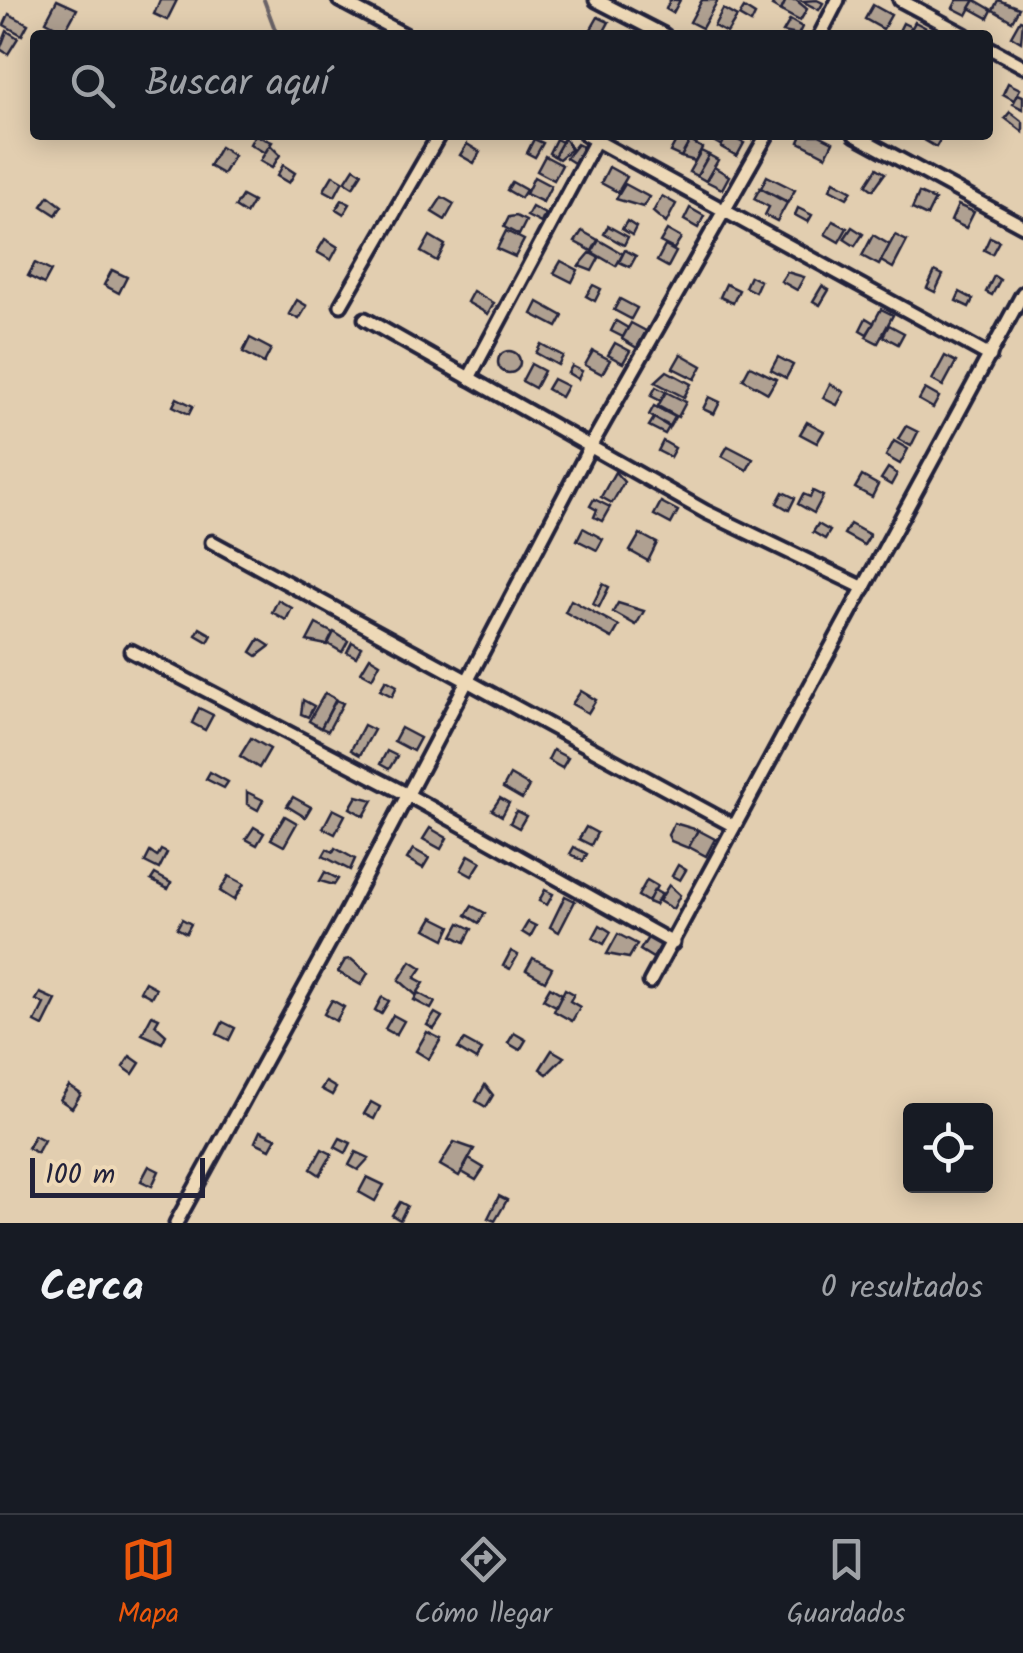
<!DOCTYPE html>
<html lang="es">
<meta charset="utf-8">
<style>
:root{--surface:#171b24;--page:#20242c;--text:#f1f3f6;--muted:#9ea1a6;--line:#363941;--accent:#ea580c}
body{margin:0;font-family:Kalam,sans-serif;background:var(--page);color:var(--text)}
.controls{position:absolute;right:30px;bottom:30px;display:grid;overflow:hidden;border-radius:10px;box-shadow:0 5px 25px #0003}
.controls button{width:90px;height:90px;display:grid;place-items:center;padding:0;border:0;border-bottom:2px solid var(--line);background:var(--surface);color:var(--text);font:50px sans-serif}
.scale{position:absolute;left:30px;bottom:25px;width:175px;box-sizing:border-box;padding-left:10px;border:5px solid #22223b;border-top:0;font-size:28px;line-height:35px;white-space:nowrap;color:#22223b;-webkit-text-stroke:8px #eed9b7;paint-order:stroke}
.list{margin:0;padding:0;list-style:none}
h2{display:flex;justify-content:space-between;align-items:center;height:130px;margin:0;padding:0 40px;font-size:42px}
h2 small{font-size:32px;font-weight:400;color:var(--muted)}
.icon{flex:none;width:55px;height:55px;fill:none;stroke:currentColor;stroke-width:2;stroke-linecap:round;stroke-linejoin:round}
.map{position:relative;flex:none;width:1023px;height:1223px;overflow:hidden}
.search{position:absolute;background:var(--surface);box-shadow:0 5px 25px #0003;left:30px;right:30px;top:30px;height:110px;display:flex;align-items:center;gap:25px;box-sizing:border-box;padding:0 35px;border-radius:10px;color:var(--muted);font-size:38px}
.sheet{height:290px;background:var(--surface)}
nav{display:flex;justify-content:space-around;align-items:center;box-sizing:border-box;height:140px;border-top:2px solid var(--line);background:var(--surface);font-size:28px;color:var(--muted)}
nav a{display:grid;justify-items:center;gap:5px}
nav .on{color:var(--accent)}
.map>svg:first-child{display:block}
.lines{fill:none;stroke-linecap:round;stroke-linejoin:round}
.stream{stroke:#6b6367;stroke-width:4}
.building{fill:#afa091;stroke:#22223b;stroke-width:2.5}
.street-casing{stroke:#22223b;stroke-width:19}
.street{stroke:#eed9b7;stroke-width:11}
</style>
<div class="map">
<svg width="1023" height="1223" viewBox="0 0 1023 1223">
<rect width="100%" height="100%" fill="#e2ceb0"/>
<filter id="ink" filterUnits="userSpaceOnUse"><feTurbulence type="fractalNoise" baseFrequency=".01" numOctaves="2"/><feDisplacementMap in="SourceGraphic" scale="20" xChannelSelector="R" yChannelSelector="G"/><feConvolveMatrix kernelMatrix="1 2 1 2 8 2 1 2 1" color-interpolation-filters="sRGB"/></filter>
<g filter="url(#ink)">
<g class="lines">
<polyline class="stream" points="264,0 277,35"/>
</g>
<g class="building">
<polygon points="57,0 77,9 65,31 46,21"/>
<polygon points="160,0 177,0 167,20 154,14"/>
<polygon points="670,0 680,0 673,13 666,9"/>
<polygon points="702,0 718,0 702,28 690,22"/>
<polygon points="775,0 786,0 781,11 772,6"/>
<polygon points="786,0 796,0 807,9 800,21 781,11"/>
<polygon points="817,0 823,3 819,10 802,1"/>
<polygon points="957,0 975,0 967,15 953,8"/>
<polygon points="975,0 992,10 988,18 970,8"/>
<polygon points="998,0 1019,8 1012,21 993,10"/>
<polygon points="873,5 891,15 883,29 865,19"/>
<polygon points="744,8 755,15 751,23 739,16"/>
<polygon points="723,9 737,17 727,33 714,26"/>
<polygon points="9,14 28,24 22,35 4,25"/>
<polygon points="598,17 609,22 602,35 590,31"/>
<polygon points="790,20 802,27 798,35 783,32"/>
<polygon points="1020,20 1023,21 1021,42 1011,36"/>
<polygon points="915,22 934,32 932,35 908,35"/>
<polygon points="903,23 911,27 907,35 897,35"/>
<polygon points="7,31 18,38 8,54 0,49"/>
<polygon points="1008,83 1020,89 1014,100 1003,94"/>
<polygon points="1018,94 1023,96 1023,109 1013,104"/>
<polygon points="1010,112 1023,122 1023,132 1005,118"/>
<polygon points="255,135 272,142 265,153 250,144"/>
<polygon points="679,135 693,136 681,157 670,152"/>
<polygon points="712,135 727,135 722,146 710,139"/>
<polygon points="727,135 744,143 737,156 721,147"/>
<polygon points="802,135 819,135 833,142 826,156 799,142"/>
<polygon points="926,135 943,135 936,147 924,140"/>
<polygon points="564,138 571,149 559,159 554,156"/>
<polygon points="534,139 543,143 535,157 527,153"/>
<polygon points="556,139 562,142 554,156 549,153"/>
<polygon points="690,141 702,148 695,161 681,157"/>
<polygon points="467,144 480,152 474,163 460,155"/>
<polygon points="577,144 583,147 574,163 566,158"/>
<polygon points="270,145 280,155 272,168 260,161"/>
<polygon points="220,147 234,156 223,174 209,166"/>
<polygon points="701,151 709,155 697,176 689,172"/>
<polygon points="709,155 718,160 706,181 697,176"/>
<polygon points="545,156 562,165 554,180 537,171"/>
<polygon points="283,165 295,173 289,183 277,176"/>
<polygon points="609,167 627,177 618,192 601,183"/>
<polygon points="714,167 729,176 722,189 706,181"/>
<polygon points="354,168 362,173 353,187 345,182"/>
<polygon points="877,168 885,173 873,190 866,185"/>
<polygon points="333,175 343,181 335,196 324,190"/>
<polygon points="767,176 795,190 788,202 761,188"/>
<polygon points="534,177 551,186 543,202 526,194"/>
<polygon points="834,181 852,191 847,198 830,189"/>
<polygon points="512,182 526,190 521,198 507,190"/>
<polygon points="625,184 649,197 643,207 616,199"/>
<polygon points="760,188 787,203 777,221 765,215 769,207 754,199"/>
<polygon points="919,193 935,200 927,216 912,209"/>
<polygon points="49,196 62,206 56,215 42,206"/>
<polygon points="242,196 253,202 246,214 235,207"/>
<polygon points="662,196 676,204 666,223 653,212"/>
<polygon points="442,197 454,204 445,220 432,212"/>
<polygon points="342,200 350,204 344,214 336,209"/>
<polygon points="958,205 974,212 966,228 951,221"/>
<polygon points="532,207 545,214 541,223 527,216"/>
<polygon points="690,208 704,216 698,228 684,220"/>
<polygon points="798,208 812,215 808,222 795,215"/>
<polygon points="516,216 526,221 519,235 504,227 509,217"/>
<polygon points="627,221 636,227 632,235 622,229"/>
<polygon points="833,221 847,228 839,242 825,234"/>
<polygon points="608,226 628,237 624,245 604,234"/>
<polygon points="852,227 863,234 855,246 844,239"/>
<polygon points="667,230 681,238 674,249 660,242"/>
<polygon points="506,231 524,240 515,257 497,249"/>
<polygon points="582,231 598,240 592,251 575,242"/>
<polygon points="873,235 890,245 879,265 862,256"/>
<polygon points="895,235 907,241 893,268 881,261"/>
<polygon points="430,236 445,245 437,261 421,252"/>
<polygon points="990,237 999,241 992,254 984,250"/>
<polygon points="325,239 338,247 331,260 317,252"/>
<polygon points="599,240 623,254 616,266 592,252"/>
<polygon points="665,246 676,252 668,267 657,261"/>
<polygon points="625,250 636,256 630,267 619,262"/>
<polygon points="590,253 599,258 592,271 579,266"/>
<polygon points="561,261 578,270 572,282 554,273"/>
<polygon points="35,263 51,271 44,284 28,276"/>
<polygon points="112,270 127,277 119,293 104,285"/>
<polygon points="935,271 943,275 935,292 927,288"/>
<polygon points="787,272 804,277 797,290 781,281"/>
<polygon points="750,276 760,281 755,292 745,287"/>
<polygon points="994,276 1000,280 992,295 986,292"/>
<polygon points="726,284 739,290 733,303 720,297"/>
<polygon points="593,285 601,289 595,301 586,296"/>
<polygon points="822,286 829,290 820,305 813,301"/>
<polygon points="473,291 494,303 488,314 467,302"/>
<polygon points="960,292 973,299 969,307 956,301"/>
<polygon points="620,299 637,308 631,319 614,310"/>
<polygon points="297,300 307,306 299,319 289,314"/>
<polygon points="538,302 563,316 557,327 532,314"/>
<polygon points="881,309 893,315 878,343 866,337"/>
<polygon points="866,318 874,323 867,334 860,330"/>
<polygon points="616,321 628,328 623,337 611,331"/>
<polygon points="631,323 646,331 637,348 622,339"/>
<polygon points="889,325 904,333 898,344 883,336"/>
<polygon points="250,338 271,349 264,363 243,352"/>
<polygon points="615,343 630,351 623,363 608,355"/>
<polygon points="541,344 563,356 558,365 536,353"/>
<circle cx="509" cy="362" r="11"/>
<polygon points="593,351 610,360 602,374 585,365"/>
<polygon points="681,354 702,366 695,379 673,368"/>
<polygon points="945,356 956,362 943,386 932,380"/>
<polygon points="778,357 793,365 786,378 771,370"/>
<polygon points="531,364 544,371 535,388 522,381"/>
<polygon points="572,366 582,371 578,379 568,373"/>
<polygon points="750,366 776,379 768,393 743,379"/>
<polygon points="667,371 691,384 684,397 655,382"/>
<polygon points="553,379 567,386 561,397 547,389"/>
<polygon points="830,384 844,392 837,405 823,398"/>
<polygon points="656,387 666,392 661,401 651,396"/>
<polygon points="925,389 939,397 933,408 919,400"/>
<polygon points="666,392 686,402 678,417 658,406"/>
<polygon points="709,397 720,402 714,414 703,409"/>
<polygon points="177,398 193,406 189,414 173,406"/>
<polygon points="654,406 675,417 670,426 649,415"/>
<polygon points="654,418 669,427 665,434 649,426"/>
<polygon points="807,422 824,431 817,443 800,434"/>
<polygon points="906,426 918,432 911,446 898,439"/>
<polygon points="663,441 675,448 670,457 658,451"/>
<polygon points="894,441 908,449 900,464 886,456"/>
<polygon points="728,446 753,459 747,470 722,456"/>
<polygon points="888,468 897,474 891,485 881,479"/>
<polygon points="615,472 624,482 612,503 601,497"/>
<polygon points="862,476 878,485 872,497 855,488"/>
<polygon points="813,491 823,496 814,513 798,504 803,494 810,497"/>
<polygon points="783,492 795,498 789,510 777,503"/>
<polygon points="594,499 610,507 602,521 594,517 597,510 590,506"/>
<polygon points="661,502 678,511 671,524 654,515"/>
<polygon points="818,524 830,531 825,539 813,532"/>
<polygon points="850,524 870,535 864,545 844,534"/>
<polygon points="583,528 603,539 597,550 577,540"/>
<polygon points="640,534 657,543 648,561 630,551"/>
<polygon points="603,584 609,587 599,607 593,604"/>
<polygon points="278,600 292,608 286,620 272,612"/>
<polygon points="571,600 619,626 612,638 565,612"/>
<polygon points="618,603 644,611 636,625 613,612"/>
<polygon points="316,624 333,633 327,645 307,641"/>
<polygon points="200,628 212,635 208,642 196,635"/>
<polygon points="334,632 348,641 342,652 328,644"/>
<polygon points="259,639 270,646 257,656 251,652"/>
<polygon points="352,642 361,647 356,657 347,652"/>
<polygon points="370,657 380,663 372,678 361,672"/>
<polygon points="386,680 397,686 392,696 380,690"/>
<polygon points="581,691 596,700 588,713 572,704"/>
<polygon points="325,693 336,699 321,728 309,721"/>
<polygon points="303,700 314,706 308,717 301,714"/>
<polygon points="336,700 343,703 328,731 321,728"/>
<polygon points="199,708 213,715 205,730 192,723"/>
<polygon points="364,725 374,730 360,755 351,750"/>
<polygon points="401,728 420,738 413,751 394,741"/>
<polygon points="251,738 270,749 259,768 240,756"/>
<polygon points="553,750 568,758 562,768 548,760"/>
<polygon points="387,751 397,756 389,769 380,764"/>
<polygon points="210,772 228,782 224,788 206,779"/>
<polygon points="510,775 529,786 522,799 503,788"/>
<polygon points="247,792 263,800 258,810 247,804"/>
<polygon points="357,796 373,800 364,816 350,808"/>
<polygon points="293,797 311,807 305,817 287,806"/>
<polygon points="500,798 509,803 502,816 492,810"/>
<polygon points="333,809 345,815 335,834 323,828"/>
<polygon points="516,811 526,816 519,828 510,823"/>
<polygon points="285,816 297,823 284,846 271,839"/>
<polygon points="674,823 698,830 688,848 671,841 668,835"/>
<polygon points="254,827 264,833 257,845 246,839"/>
<polygon points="586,827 597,833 591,845 579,839"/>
<polygon points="430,828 447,838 441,849 423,839"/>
<polygon points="698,830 715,839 706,856 689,847"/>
<polygon points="574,847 587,854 583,861 570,854"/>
<polygon points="335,848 355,859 350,870 323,856 327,849 333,852"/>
<polygon points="413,849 429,858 423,868 407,859"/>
<polygon points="161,850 167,853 159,869 145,862 150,852 157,857"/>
<polygon points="469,855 481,862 472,876 461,870"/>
<polygon points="678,865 686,870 680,880 672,876"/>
<polygon points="325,872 338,879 334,885 320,881"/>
<polygon points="155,874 171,883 168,889 151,880"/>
<polygon points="229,876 244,884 234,900 220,891"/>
<polygon points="647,880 657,886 648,902 638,896"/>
<polygon points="669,885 680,895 673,909 659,901"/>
<polygon points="545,890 553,894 547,905 539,901"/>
<polygon points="654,890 661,894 655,905 648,902"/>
<polygon points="565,896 575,901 559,932 550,927"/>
<polygon points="472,906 485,913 479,923 466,915"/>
<polygon points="433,917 451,926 445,939 426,929"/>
<polygon points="182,919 191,924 186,933 177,928"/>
<polygon points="528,922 536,926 530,937 522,932"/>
<polygon points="460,923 472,929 465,942 453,936"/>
<polygon points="600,925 611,932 604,944 593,938"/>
<polygon points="618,934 637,944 629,958 607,954"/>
<polygon points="649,936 662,945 653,958 640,950"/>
<polygon points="511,951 518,955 510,969 503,966"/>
<polygon points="533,958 552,968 545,981 526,970"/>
<polygon points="351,959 368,973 361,985 338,972 345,960"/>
<polygon points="411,961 422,968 415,978 424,983 416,995 399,980"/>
<polygon points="145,982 156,988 151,997 140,991"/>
<polygon points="550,987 562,994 556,1006 543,999"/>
<polygon points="565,989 574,994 570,1001 580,1007 572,1021 554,1011"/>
<polygon points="40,993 56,1000 43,1026 35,1022 44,1004 36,1000"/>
<polygon points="418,993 435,1002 431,1009 414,1000"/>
<polygon points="382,997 389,1001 381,1014 375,1010"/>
<polygon points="332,1000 344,1007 336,1021 324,1014"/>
<polygon points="435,1013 442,1017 434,1029 427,1025"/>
<polygon points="152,1015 159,1018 155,1025 166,1035 162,1043 142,1034"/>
<polygon points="393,1015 404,1021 396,1035 385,1029"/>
<polygon points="223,1022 235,1028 229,1040 217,1034"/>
<polygon points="427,1032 441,1039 429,1059 416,1051"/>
<polygon points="514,1033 526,1040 520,1050 508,1043"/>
<polygon points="464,1040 482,1050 476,1060 458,1049"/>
<polygon points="552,1050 564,1057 547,1074 540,1069"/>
<polygon points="130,1056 140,1063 133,1074 123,1067"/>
<polygon points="326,1082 336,1088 332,1095 321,1089"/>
<polygon points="485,1085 493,1095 486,1107 476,1101"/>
<polygon points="69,1086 81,1094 72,1108 60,1100"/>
<polygon points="371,1102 380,1107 374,1119 364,1114"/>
<polygon points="260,1131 276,1138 270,1149 255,1142"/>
<polygon points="34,1135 44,1140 37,1153 28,1148"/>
<polygon points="340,1138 351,1143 346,1153 335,1147"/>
<polygon points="454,1142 474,1149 459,1176 440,1165"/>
<polygon points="322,1149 332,1154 320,1175 311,1169"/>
<polygon points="356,1152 369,1158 358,1170 349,1165"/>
<polygon points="469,1159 484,1168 476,1180 462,1172"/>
<polygon points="149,1166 159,1171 152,1186 141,1181"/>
<polygon points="367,1177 384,1185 375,1201 359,1192"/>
<polygon points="499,1196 507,1200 495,1221 488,1218"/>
<polygon points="400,1202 407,1206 400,1220 392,1215"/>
</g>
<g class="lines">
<g class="street-casing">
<g id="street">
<polyline points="339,0 405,35"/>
<polyline points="596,0 664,35"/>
<polyline points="900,0 965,35"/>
<polyline points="820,35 838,0"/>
<polyline points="988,47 1023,66"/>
<polyline points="586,135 990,356"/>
<polyline points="855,135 1023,226"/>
<polyline points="341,305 439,135"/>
<polyline points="365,319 706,512 864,588"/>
<polyline points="469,378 596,140"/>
<polyline points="212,542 734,826"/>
<polyline points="131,651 408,795 673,943"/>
<polyline points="650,982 1023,293"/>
<polyline points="176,1223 344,916 590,447 767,135"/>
</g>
</g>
<use href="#street" class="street"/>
</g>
</g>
</svg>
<div class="controls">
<button><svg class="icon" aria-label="locate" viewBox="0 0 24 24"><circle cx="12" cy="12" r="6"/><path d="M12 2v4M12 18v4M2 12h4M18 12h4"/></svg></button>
</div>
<div class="scale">100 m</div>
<div class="search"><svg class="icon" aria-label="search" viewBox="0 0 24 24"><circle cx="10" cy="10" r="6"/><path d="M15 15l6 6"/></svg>Buscar aquí</div>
</div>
<section class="sheet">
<h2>Cerca<small>0 resultados</small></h2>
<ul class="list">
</ul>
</section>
<nav>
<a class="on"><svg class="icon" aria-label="map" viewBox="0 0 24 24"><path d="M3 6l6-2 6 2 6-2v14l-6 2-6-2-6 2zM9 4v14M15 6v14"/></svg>Mapa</a>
<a><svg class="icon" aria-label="directions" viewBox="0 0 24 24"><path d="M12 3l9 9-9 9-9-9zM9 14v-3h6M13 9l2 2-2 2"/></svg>Cómo llegar</a>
<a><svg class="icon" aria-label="saved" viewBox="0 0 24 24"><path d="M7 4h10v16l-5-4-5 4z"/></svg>Guardados</a>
</nav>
